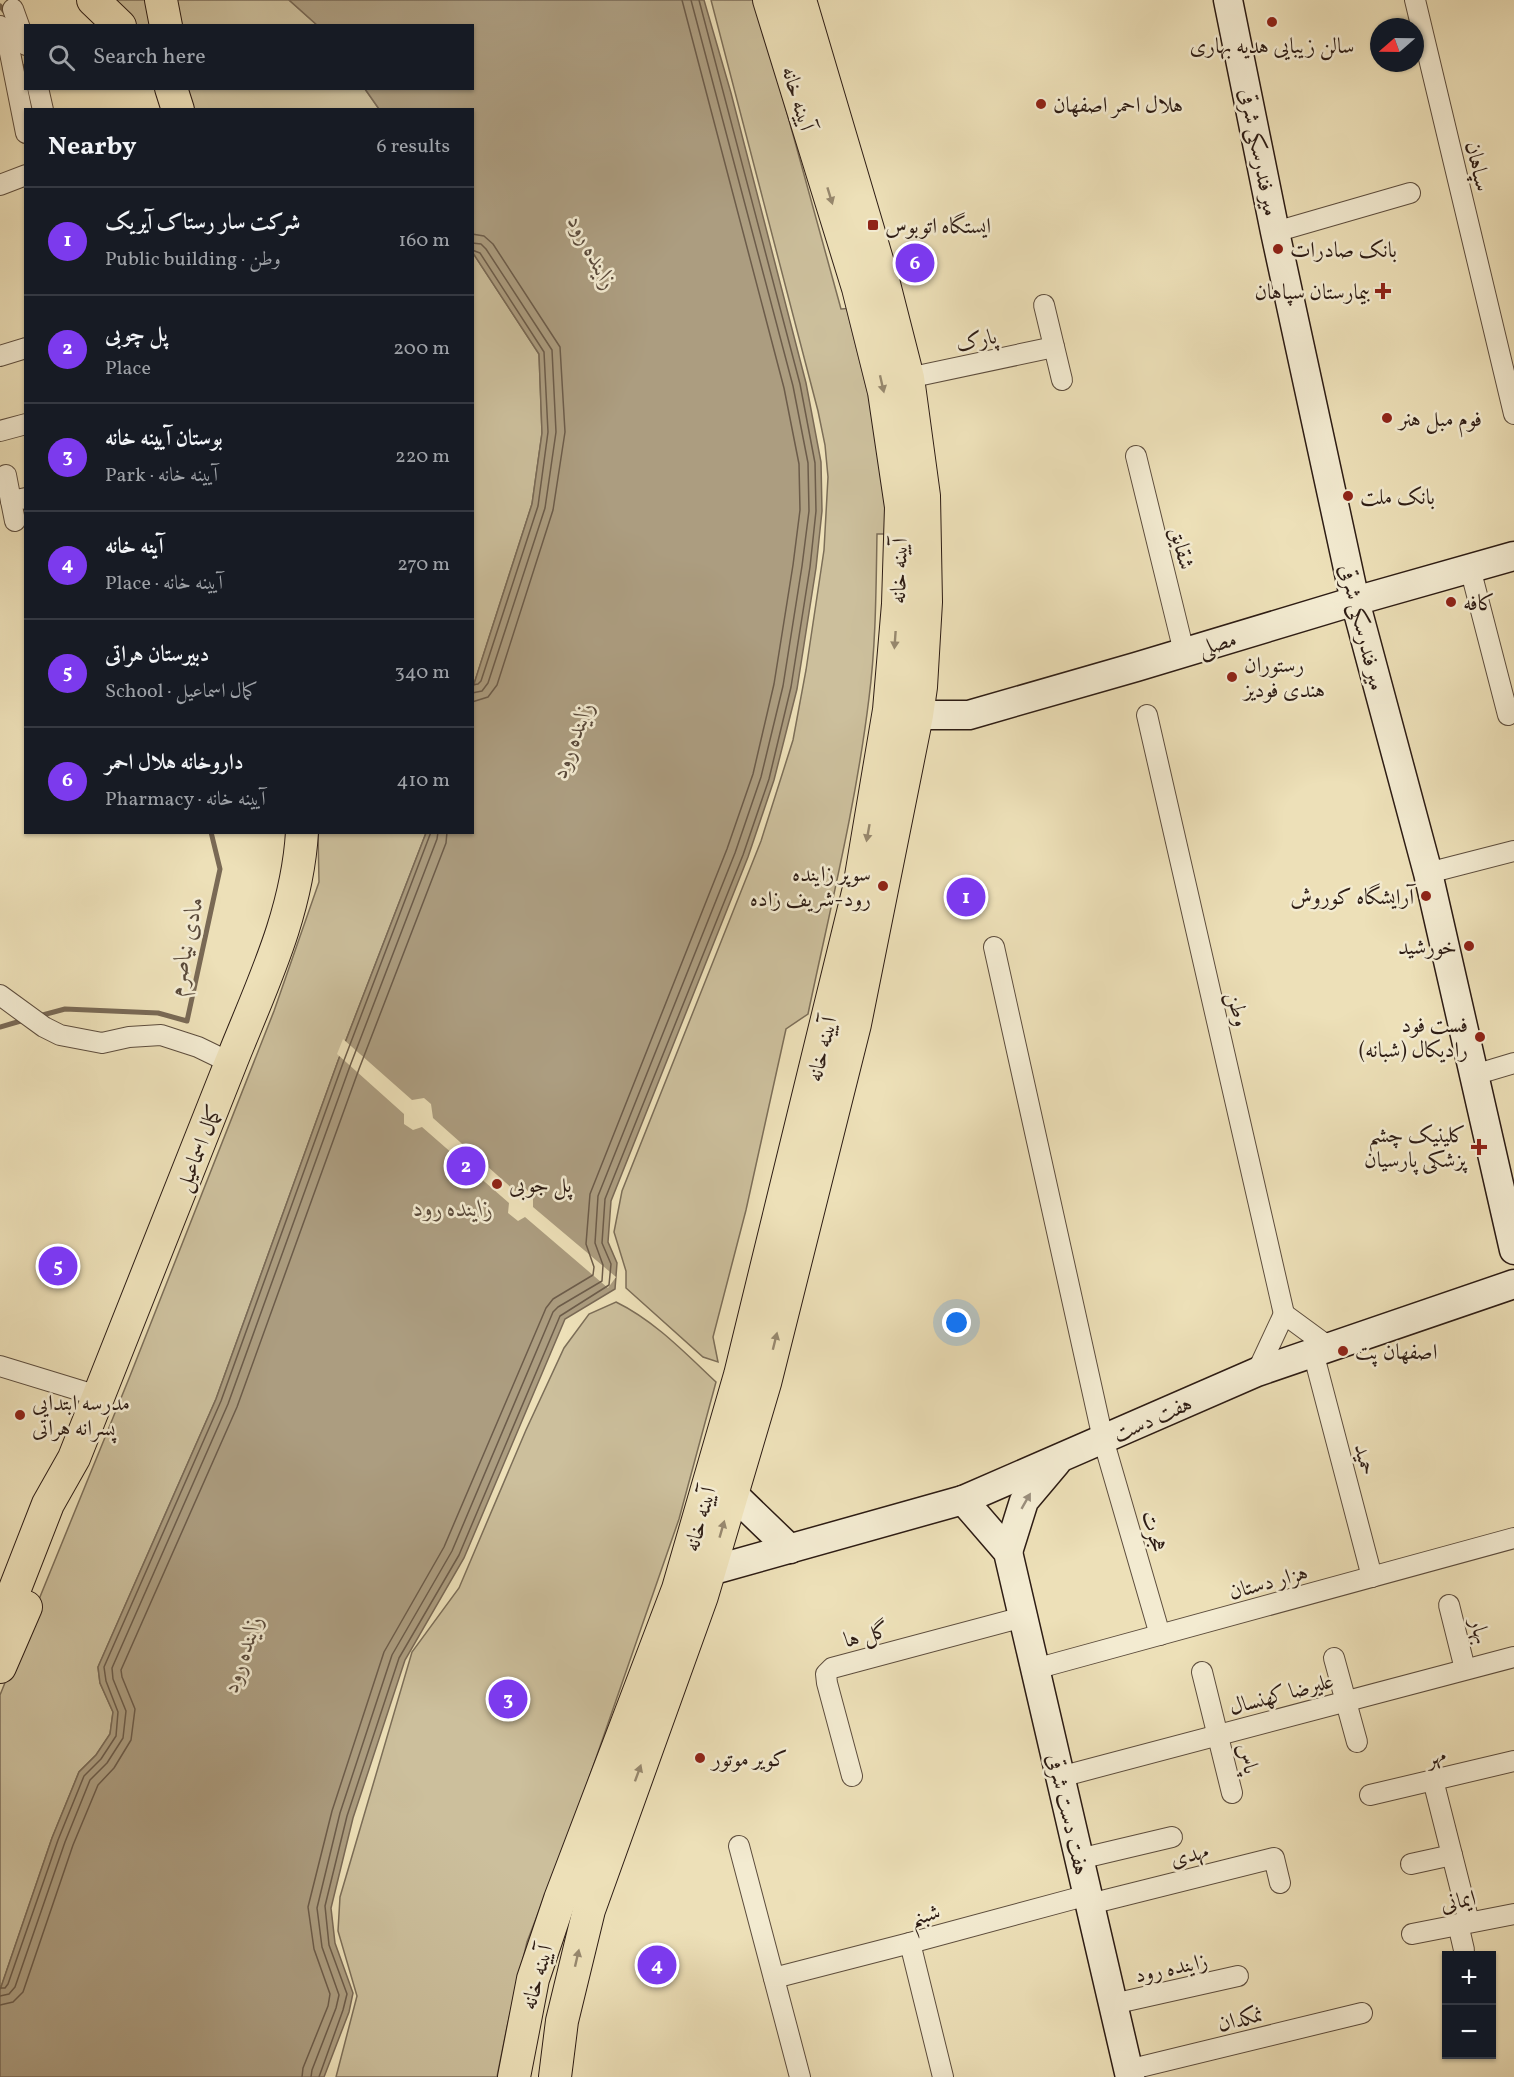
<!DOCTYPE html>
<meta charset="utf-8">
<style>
:root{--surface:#171b24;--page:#242831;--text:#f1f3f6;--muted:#9ea1a6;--line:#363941;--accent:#7c3aed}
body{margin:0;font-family:Vollkorn,Amiri,serif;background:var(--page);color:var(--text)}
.controls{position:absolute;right:18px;bottom:18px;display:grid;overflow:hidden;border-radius:0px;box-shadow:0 2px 4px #0004}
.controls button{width:54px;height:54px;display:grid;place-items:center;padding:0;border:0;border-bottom:2px solid var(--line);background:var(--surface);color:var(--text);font:30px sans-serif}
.compass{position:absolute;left:1370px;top:18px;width:54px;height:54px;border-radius:50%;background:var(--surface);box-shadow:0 2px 4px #0004;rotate:250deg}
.you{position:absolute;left:957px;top:1323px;width:21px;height:21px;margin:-15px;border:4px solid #fff;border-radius:50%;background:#1a73e8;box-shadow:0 0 0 9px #1a73e833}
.badge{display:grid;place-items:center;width:39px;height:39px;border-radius:50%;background:var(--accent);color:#fff;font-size:20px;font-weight:700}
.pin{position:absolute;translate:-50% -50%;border:3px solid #fff;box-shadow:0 2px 6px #0006}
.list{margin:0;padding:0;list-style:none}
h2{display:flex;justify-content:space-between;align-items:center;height:78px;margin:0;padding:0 24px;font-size:26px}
h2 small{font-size:20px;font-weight:400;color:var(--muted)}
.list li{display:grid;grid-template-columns:39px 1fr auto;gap:18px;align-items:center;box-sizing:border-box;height:108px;padding:0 24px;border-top:2px solid var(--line)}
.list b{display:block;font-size:22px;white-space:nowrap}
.list p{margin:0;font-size:20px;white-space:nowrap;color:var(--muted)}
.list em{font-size:20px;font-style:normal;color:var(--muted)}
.icon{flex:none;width:33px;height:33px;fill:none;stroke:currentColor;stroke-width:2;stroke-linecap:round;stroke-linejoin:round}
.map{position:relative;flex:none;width:1514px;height:2077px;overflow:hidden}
.search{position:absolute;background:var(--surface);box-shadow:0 2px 4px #0004;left:24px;top:24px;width:450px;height:66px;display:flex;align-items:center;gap:15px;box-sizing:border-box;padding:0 21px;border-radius:0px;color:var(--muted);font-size:22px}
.panel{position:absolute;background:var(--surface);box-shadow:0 2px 4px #0004;left:24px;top:108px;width:450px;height:726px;border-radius:0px}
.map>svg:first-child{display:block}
.green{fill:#ccbf9c;stroke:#7c6e58;stroke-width:1.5}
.water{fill:#ac9d80;stroke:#796955;stroke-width:1.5}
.pier{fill:#ede0b8}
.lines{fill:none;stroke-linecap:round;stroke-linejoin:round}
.shore{stroke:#6c5c4a;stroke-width:1.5}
.stream{stroke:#796955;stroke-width:5}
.street-casing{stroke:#5d4d3d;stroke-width:22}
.secondary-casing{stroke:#2d1c14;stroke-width:31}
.primary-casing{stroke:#2d1c14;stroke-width:34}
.street{stroke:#f3ebd1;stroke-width:20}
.secondary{stroke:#f3ebd1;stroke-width:28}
.primary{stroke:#ede0b8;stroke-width:32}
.oneway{fill:#97886e}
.oneway2{fill:#9a8e7c}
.poi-dot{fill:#8f2418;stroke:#f3ebd1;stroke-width:2}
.labels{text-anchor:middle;stroke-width:5;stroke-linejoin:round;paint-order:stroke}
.poi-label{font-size:22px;fill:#2d1c14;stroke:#f3ebd1;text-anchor:start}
.street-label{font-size:22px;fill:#2d1c14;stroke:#f3ebd1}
.water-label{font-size:24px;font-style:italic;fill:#59493a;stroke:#f3ebd1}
</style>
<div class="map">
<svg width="1514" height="2077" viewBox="0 0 1514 2077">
<rect width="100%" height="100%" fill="#ede0b8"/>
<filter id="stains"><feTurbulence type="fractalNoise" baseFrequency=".00333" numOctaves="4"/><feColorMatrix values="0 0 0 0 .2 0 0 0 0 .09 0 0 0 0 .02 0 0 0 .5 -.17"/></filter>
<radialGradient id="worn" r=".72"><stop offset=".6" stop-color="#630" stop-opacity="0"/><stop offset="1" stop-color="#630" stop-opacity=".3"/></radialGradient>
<g class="green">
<polygon points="111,0 152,0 158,25 137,25"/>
<polygon points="164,0 289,0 317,25 170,25"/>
<path d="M711 0H756L841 309 853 308 883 469 888 534H877C876 589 876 644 869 698 856 805 830 909 808 1014L786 1029 746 1210 713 1337 718 1362 703 1357 626 1288V1271L614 1232 622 1191 761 841 793 740 806 670 824 550 828 477 825 445 818 411Z"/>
<polygon points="183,89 365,89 379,109 187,109"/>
<polygon points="473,253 539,354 542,433 532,504 473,687"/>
<polygon points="318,833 426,833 338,1061 216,1399 98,1667 100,1683 113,1712 110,1734 96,1755 79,1772 52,1838 0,1990 0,1695 130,1376 274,1011 319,882"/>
<path d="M616 1302C655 1321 686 1354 716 1382L679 1519 579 1807 527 1942 507 2027 497 2077H336L357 1996 338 1931 340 1897 412 1652 459 1588 526 1430 564 1348 589 1314Z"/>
</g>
<polygon class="water" points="289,0 704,0 731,93 806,383 821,462 822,511 816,568 797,689 774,780 748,857 611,1201 608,1242 617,1263 615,1289 565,1319 464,1558 405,1660 353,1818 331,1908 335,1943 353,1993 349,2012 324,2077 0,2077 0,1990 52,1838 79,1772 96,1755 110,1734 113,1712 100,1683 98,1667 216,1399 338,1061 426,833 472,832 473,687 532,504 542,433 539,354 473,253 472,110 379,109 365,89 472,88 472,26 317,25"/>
<polygon class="pier" points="343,1039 412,1100 424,1098 431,1104 433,1118 515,1191 526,1189 533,1196 533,1207 616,1277 608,1288 525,1217 518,1221 508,1213 509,1203 422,1127 413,1130 404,1124 404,1114 337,1054"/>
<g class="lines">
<g class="shore">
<polyline points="472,234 484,236 493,244 560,347 565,432 553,510 497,685 488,697 472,702"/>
<polyline points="472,243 481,244 486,249 552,350 556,432 545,508 488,683 482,691 472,693"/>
<polyline points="472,250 480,253 544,352 548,432 538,506 481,681 478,684 472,685"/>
<polyline points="0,1988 5,1988 8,1984 58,1840 84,1776 101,1759 116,1736 118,1712 106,1681 104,1667 221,1401 343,1063 431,832"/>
<polyline points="0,1996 9,1994 15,1987 65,1842 90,1780 107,1763 123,1738 126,1711 113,1679 112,1668 228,1404 350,1066 437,839 438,832"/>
<polyline points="0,2005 13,2002 23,1992 73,1845 98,1785 114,1768 131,1740 135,1709 122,1677 121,1670 237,1407 359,1069 446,843 447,832"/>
<polyline points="302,2077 303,2068 328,2006 330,1994 314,1949 308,1907 332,1811 384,1652 444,1547 546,1308 553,1299 593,1275 594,1267 586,1244 590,1194 727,849 753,774 774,684 793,565 800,510 799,464 784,388 682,0"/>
<polyline points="311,2077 312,2070 336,2008 339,1995 322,1947 317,1908 340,1813 392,1655 452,1551 553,1312 558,1307 602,1281 603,1265 595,1243 598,1196 735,853 761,777 783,686 802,566 809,511 808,463 793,386 691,0"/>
<polyline points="319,2077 343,2010 347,1994 329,1945 325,1906 347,1816 399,1658 459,1555 560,1316 609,1285 611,1264 602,1243 605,1199 743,855 769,779 791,687 810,567 816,511 815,463 800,384 699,0"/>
</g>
<g class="stream">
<polyline points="0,6 7,14"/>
<polyline points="22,66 26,79"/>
<polyline points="28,88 33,110"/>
<polyline points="39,1016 65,1009 158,1013 187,1021 220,869 211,832"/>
<polyline points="0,1027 24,1020"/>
</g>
<g class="street-casing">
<g id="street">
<polyline points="1415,0 1514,414"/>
<polyline points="13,9 26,45"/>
<polyline points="0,26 7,38 26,133"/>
<polyline points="38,88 43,110"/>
<polyline points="0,185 26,175"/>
<polyline points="1275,232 1410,193"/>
<polyline points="1044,305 1062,380"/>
<polyline points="0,356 26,348"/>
<polyline points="908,378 1054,347"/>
<polyline points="0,431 26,424"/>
<polyline points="1136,456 1184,652"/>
<polyline points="6,475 11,501"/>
<polyline points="15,521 11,501 26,498"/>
<polyline points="1470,568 1508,715"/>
<polyline points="1147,715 1284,1314"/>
<polyline points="1428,873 1514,851"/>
<polyline points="994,947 1103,1439 1160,1635"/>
<polyline points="0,995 44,1027 60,1035 102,1043 129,1037 161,1035 198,1047 231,1063"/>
<polyline points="1474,1075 1514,1063"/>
<polyline points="1313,1352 1372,1577"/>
<polyline points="0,1366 98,1396"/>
<polyline points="1257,1372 1284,1314 1329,1347"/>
<polyline points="1449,1605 1465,1669"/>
<polyline points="1334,1658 1357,1742"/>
<polyline points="1035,1669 1514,1538"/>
<polyline points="1202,1672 1232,1793"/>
<polyline points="852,1776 827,1683 826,1674 832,1668 1023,1617"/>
<polyline points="1060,1777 1514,1657"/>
<polyline points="1433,1780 1469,1922"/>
<polyline points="1370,1795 1514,1761"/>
<polyline points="739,1846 800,2077"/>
<polyline points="1079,1859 1172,1837"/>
<polyline points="1411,1864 1452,1855"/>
<polyline points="1090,1904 1274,1858 1280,1883"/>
<polyline points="1458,1924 1464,1950"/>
<polyline points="1412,1934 1514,1914"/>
<polyline points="910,1943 943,2077"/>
<polyline points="774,1978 910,1943 1088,1895"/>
<polyline points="1113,2004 1238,1976"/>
<polyline points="1128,2070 1362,2013"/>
</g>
</g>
<g class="secondary-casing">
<g id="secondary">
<polyline points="1228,0 1275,232 1355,601 1428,873 1514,1250"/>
<polyline points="894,711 917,715 969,715 1136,667 1355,601 1514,556"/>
<polyline points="732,1493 790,1549"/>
<polyline points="963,1500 1008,1552 1130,2077"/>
<polyline points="1008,1552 1024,1501 1056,1463"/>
<polyline points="710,1571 963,1500 1257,1372 1514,1284"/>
</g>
</g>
<g class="primary-casing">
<g id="primary">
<polyline points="93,0 120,26"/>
<polyline points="161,0 166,26"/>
<polyline points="171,88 178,110"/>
<path d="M0 1627 48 1504 74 1458C126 1327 178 1196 230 1065 260 989 297 916 302 832"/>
<polyline points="0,1667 26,1607"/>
<polyline points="514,2077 533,1979 560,1899 678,1589 740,1375 859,888 889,710 898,604 901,507 884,392 858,288 769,0"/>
<polyline points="555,2077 562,2021 589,1910 702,1596 765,1383 855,1024 917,715 921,687 926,602 924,496 908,378 883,280 800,0"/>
</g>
</g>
<use href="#street" class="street"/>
<use href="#secondary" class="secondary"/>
<use href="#primary" class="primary"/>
</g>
<defs><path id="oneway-solid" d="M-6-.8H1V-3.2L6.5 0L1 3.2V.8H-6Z" transform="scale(1.5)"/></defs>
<g class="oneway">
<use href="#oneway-solid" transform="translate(830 196) rotate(73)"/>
<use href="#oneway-solid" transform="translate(882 384) rotate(77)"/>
<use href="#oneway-solid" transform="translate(895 640) rotate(94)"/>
<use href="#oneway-solid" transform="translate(868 833) rotate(100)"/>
<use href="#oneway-solid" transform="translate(775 1341) rotate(-76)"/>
<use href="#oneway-solid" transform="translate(722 1529) rotate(-74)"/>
<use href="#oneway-solid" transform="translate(638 1773) rotate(-70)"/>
<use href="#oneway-solid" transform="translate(577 1958) rotate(-77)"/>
</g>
<use class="oneway2" href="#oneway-solid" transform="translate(1026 1501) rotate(-60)"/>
<g class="poi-dot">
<circle cx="1272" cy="22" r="6"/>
<circle cx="1041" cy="104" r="6"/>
<rect x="867" y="219" width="12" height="12" rx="3"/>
<circle cx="1278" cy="249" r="6"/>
<path d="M1380 282h6v6h6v6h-6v6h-6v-6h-6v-6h6z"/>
<circle cx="1387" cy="418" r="6"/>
<circle cx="1348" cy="496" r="6"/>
<circle cx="1451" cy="602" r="6"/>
<circle cx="1232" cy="677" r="6"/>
<circle cx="883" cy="886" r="6"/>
<circle cx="1426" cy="896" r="6"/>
<circle cx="1469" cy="946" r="6"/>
<circle cx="1480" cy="1037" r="6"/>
<path d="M1476 1138h6v6h6v6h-6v6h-6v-6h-6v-6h6z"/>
<circle cx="497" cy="1184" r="6"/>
<circle cx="1343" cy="1351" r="6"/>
<circle cx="20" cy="1415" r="6"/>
<circle cx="700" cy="1758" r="6"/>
</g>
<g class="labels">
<g class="poi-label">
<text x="1272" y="53" text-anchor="middle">سالن زیبایی هدیه بهاری</text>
<text x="1053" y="112">هلال احمر اصفهان</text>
<text x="885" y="233">ایستگاه اتوبوس</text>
<text x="1290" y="257">بانک صادرات</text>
<text x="1370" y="299" text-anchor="end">بیمارستان سپاهان</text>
<text x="1399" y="426">فوم مبل هنر</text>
<text x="1360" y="504">بانک ملت</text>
<text x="1463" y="610">کافه</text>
<text x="1244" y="672">رستوران<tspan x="1244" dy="25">هندی فودیز</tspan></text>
<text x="871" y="881" text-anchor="end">سوپر زاینده<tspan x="871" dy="25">رود-شریف زاده</tspan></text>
<text x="1414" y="904" text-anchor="end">آرایشگاه کوروش</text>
<text x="1457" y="954" text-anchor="end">خورشید</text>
<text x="1468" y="1032" text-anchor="end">فست فود<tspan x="1468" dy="25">رادیکال (شبانه)</tspan></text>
<text x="1466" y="1142" text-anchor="end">کلینیک چشم<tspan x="1466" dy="25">پزشکی پارسیان</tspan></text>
<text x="509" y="1192">پل جوبی</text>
<text x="1355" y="1359">اصفهان پت</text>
<text x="32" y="1410">مدرسه ابتدایی<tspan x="32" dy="25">پسرانه هراتی</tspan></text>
<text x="712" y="1766">کویر موتور</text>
</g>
<g class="street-label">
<text transform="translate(799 98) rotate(73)" y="8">آیینه خانه</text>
<text transform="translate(1260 152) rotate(79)" y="8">میر فندرسکی شرقی</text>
<text transform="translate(1479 166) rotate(77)" y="8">سپاهان</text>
<text transform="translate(976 339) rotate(-12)" y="8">پارک</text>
<text transform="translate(1183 548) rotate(76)" y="8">شقایق</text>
<text transform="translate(898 571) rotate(-88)" y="8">آیینه خانه</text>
<text transform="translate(1363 627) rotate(76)" y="8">میر فندرسکی شرقی</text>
<text transform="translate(1217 643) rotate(-17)" y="8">مصلی</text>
<text transform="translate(1239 1009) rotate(77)" y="8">وطن</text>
<text transform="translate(821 1049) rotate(-76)" y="8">آیینه خانه</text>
<text transform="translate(198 1148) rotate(-68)" y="8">کمال اسماعیل</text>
<text transform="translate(1152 1418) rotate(-24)" y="8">هفت دست</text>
<text transform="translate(1366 1459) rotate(75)" y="8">حمید</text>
<text transform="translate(699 1519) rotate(-74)" y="8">آیینه خانه</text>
<text transform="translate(1155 1531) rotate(74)" y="8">هجرت</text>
<text transform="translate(1268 1581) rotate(-15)" y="8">هزار دستان</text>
<text transform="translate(1481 1631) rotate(76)" y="8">بهار</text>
<text transform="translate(866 1634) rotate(-15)" y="8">گل ها</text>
<text transform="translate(1281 1693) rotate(-15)" y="8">علیرضا کهنسال</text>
<text transform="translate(1436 1755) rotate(-13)" y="8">مهر</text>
<text transform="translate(1249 1758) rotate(76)" y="8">پاس</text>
<text transform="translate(1069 1814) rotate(77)" y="8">هفت دست شرقی</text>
<text transform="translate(1189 1854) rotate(-14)" y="8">مهدی</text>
<text transform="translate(1458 1900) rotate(-11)" y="8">ایمانی</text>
<text transform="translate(925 1914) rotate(-15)" y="8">شبنم</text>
<text transform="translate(1171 1967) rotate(-12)" y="8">زاینده رود</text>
<text transform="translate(536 1977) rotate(-74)" y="8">آیینه خانه</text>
<text transform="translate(1240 2018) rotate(-14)" y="8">نمکدان</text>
</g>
<g class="water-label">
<text transform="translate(593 252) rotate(62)" y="8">زاینده رود</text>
<text transform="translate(572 740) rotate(-69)" y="8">زاینده رود</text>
<text transform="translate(185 946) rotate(-78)" y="8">مادی نیاصرم</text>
<text x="453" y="1216">زاینده رود</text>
<text transform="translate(242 1654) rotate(-71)" y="8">زاینده رود</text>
</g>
</g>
<rect width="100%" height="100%" filter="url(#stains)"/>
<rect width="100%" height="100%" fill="url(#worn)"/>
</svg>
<div class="controls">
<button>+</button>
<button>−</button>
</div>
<svg class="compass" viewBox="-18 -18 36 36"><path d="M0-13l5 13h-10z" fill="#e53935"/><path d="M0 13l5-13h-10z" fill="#9ea1a6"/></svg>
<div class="you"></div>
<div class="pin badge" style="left:966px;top:897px">1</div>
<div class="pin badge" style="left:466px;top:1166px">2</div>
<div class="pin badge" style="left:508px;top:1699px">3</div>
<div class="pin badge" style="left:657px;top:1965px">4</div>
<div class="pin badge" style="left:58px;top:1266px">5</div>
<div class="pin badge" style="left:915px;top:263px">6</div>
<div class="search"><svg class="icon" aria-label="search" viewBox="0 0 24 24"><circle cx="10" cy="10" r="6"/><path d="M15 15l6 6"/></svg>Search here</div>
<section class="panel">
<h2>Nearby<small>6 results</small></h2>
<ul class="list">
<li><span class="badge">1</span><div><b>شرکت سار رستاک آیریک</b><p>Public building · وطن</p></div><em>160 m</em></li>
<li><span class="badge">2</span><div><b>پل چوبی</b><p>Place</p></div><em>200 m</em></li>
<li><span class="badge">3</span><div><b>بوستان آیینه خانه</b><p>Park · آیینه خانه</p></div><em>220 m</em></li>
<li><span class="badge">4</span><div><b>آینه خانه</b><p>Place · آیینه خانه</p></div><em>270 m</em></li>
<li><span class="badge">5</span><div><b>دبیرستان هراتی</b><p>School · کمال اسماعیل</p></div><em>340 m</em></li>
<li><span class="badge">6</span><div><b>داروخانه هلال احمر</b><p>Pharmacy · آیینه خانه</p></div><em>410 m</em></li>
</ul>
</section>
</div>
